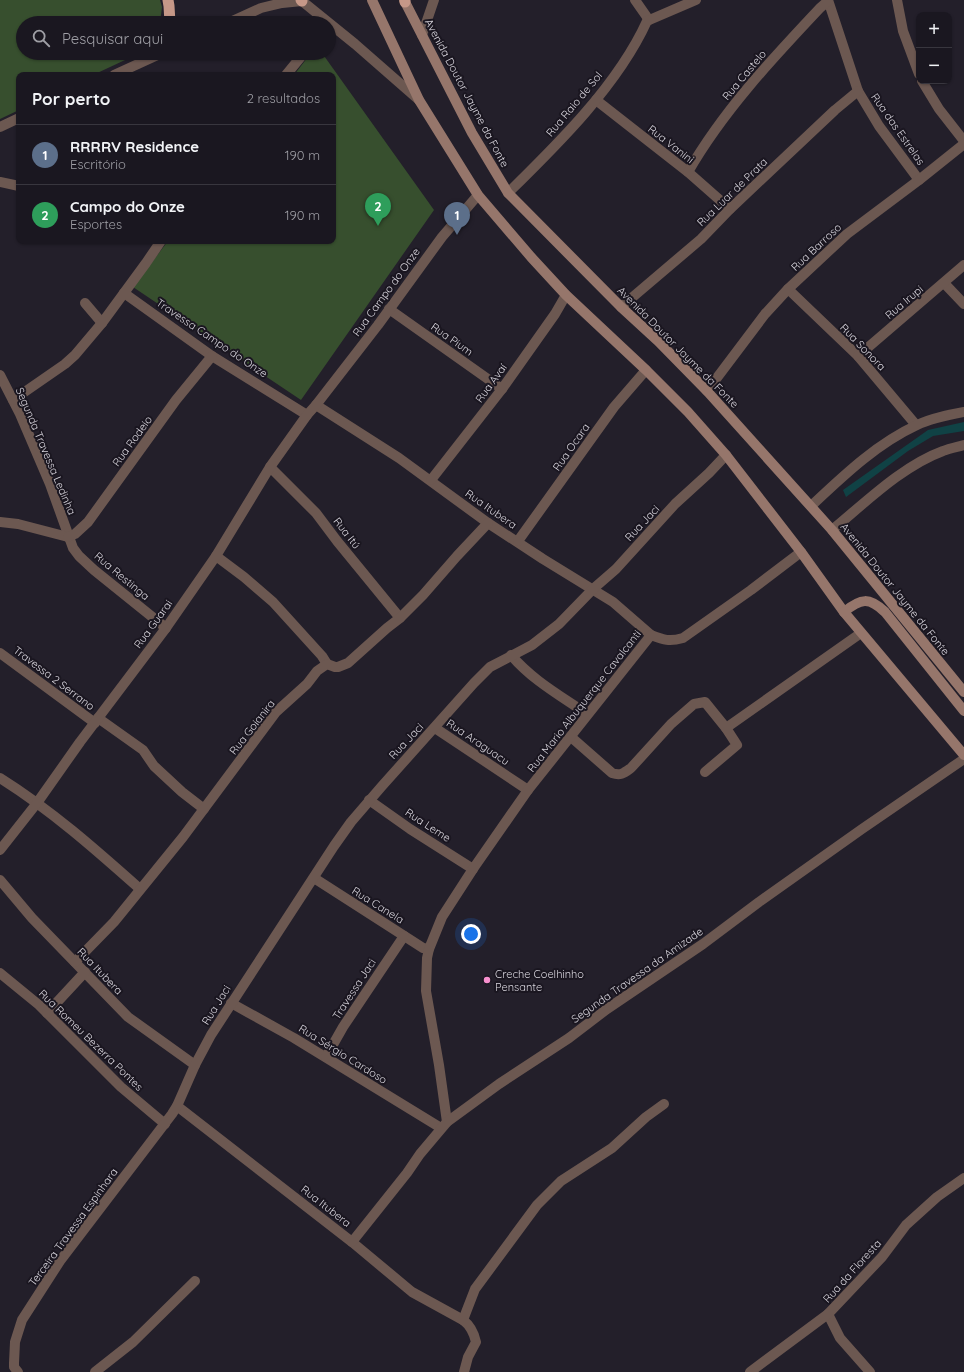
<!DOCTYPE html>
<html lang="pt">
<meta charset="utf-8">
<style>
:root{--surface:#1a1720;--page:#232029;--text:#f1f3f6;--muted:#9f9fa5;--line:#38363e;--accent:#ea580c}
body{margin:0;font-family:Quicksand,sans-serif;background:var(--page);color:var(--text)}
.controls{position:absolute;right:12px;top:12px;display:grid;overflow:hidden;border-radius:8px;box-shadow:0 1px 3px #0004}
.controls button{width:36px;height:36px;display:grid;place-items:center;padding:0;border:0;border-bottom:1px solid var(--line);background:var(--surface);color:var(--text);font:20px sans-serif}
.you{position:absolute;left:471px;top:934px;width:14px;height:14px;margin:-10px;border:3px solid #fff;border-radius:50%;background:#1a73e8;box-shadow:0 0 0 6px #1a73e833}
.badge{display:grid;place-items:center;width:26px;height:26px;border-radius:50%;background:var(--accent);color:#fff;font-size:13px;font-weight:700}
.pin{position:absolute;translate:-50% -33px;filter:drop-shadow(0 1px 2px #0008)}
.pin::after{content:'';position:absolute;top:21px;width:14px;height:12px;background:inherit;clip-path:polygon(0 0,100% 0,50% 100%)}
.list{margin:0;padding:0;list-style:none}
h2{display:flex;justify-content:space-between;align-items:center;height:52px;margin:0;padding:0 16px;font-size:17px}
h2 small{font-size:13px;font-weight:400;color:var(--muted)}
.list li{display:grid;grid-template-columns:26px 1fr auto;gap:12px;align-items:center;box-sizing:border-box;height:60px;padding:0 16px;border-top:1px solid var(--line)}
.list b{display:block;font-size:15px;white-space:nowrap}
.list p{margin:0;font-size:13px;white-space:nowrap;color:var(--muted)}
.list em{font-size:13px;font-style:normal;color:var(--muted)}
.icon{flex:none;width:22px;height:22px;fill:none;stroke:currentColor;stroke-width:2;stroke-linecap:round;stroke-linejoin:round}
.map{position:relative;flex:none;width:964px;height:1372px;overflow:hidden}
.search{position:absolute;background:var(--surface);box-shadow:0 1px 3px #0004;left:16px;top:16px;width:320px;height:44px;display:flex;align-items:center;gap:10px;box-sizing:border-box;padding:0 14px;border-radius:22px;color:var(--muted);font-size:15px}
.panel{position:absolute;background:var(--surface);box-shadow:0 1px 3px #0004;left:16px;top:72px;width:320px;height:172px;border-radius:8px}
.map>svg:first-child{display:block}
.green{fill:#374f2e}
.water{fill:#104245}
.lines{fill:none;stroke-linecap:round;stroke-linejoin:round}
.minor{stroke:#6c5851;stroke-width:10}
.secondary{stroke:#96766b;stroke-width:10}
.trunk{stroke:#c69888;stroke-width:11}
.poi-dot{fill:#f790ce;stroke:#1a1620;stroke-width:1.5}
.labels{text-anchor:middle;stroke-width:4;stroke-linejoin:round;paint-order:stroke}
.street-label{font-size:11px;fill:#d8d5dd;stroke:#1a1620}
.poi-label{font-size:11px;fill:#d8d5dd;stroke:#1a1620;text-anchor:start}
</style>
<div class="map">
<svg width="964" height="1372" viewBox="0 0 964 1372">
<rect width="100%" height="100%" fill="#231f2a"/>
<g class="green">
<polygon points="0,0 160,0 162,7 160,23 23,23 23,53 140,53 93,75 19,75 19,110 0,119"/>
<polygon points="311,53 322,53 434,210 301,400 133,287 168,241 333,241 333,75 294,75"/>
</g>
<polygon class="water" points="964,422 964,431 933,436 908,451 846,497 843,490 928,430"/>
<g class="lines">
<g class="minor">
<polyline points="635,0 649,20"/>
<polyline points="828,0 858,91 879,126 919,180"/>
<polyline points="897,0 903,31 919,74"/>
<polyline points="228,23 261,8 282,3 302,1 355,44 419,100"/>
<polyline points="422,35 434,0"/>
<polyline points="114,75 162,53"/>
<polyline points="286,75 304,53"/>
<polyline points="922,81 939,109 964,141"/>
<polyline points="596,100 688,172 730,209"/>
<polyline points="0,127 19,118"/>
<path d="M688 172C723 111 772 59 820 8L828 1"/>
<polyline points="0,182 19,186"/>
<path d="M508 193C558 144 618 85 647 21L696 0"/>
<polyline points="944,283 964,304"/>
<polyline points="788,289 858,356 916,425"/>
<polyline points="124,293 212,356 307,415"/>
<polyline points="85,303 102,323"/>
<polyline points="621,307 701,239 730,209 835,110 858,91"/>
<polyline points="389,309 502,389"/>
<polyline points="858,356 964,265"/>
<polyline points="0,375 20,414 50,484 73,548 79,556 94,570 166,628"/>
<polyline points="707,391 765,314 788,289 847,234 919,180 964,144"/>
<polyline points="13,400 65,364 75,355 102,323 146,263 161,241"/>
<polyline points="316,405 399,458 488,523 543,559 613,602 651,635"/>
<polyline points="270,467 316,513 337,541 400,618"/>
<polyline points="431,480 502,389 555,314 566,295"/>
<path d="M811 506C843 476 876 444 917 425 932 418 948 415 964 412"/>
<polyline points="0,522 18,524 68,537"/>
<path d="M832 530C865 503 902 466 943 451 950 448 957 447 964 445"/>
<polyline points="68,537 75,534 88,522 176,400 212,356"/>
<polyline points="518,541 614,407 646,370"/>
<polyline points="216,556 244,577 273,602 322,656 327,664"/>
<polyline points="0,653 95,723"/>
<path d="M511 655C532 680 561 696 587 714"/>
<polyline points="98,718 143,750 154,766 182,792 204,809"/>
<polyline points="435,728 528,790"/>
<polyline points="726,728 861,633"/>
<path d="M571 737 612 773C621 776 624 773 631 768L671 724 694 704 705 702 726 728 737 745 705 772"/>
<path d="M0 778C51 810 95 849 140 889"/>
<polyline points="369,800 410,829 473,869"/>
<polyline points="0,850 37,803 80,742 166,628 216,556 270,467 307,415 316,405 378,325 442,237 478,195"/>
<polyline points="314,878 423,948 429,949"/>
<polyline points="0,880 32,918 128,1017 195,1065"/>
<polyline points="75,962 114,922 183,837 276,712 307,684 317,671 327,664 335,667 338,667 348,663 387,628 400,618 423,595 457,556 488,523"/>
<polyline points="0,973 39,1005 121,1087 165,1124"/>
<polyline points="231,1003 294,1038 441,1128"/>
<polyline points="47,1013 85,972"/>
<polyline points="326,1057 343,1027 404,936"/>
<polyline points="177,1106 352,1242 412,1292 463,1320"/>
<path d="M447 1122 439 1065 426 991 427 958 429 949 442 917 473 869 528 790 651 635C664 640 669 642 683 638L751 590 801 552"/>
<polyline points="352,1242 407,1173 420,1154 447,1122 499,1084 569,1038 607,1009 703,944 759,902 862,829 964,759"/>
<polyline points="828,1314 840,1338 870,1372"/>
<polyline points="18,1372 14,1367 14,1363 15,1342 22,1320 60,1261 172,1114 177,1106 195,1065 211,1035 334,846 351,822 382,786 474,683 490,667 532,645 559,624 593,589 616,569 675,504 709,473 726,455"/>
<polyline points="95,1372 133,1342 195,1281"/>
<path d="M464 1372 468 1357 476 1342C474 1333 471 1326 463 1320L475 1289 537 1205 561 1181 612 1148 646 1117 664 1104"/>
<polyline points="750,1372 828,1314 882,1257 906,1225 937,1197 964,1178"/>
</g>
<g class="secondary">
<polyline points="372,0 419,100 478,195 531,257 566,295 646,370 688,412 726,455 801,552 844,612 964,755"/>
<polyline points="404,0 472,133 508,193 621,307 658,341 707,391 832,530 964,692"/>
<path d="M844 612C861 598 869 597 885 612L964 711"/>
</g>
<g class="trunk">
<polyline points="168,0 169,6 170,23"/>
<polyline points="301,0 302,1"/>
<polyline points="405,0 405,2"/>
</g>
</g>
<circle class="poi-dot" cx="487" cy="980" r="4"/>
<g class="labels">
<g class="street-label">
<text transform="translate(744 75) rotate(-50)" y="4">Rua Castelo</text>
<text transform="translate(467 93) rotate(62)" y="4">Avenida Doutor Jayme da Fonte</text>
<text transform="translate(574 104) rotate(-50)" y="4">Rua Raio de Sol</text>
<text transform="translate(898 129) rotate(55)" y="4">Rua das Estrelas</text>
<text transform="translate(671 144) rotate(38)" y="4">Rua Vanini</text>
<text transform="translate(732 192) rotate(-44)" y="4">Rua Luar de Prata</text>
<text transform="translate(816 247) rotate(-43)" y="4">Rua Barroso</text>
<text transform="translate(386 292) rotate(-54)" y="4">Rua Campo do Onze</text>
<text transform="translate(904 302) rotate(-40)" y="4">Rua Irupi</text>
<text transform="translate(212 338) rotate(34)" y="4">Travessa Campo do Onze</text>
<text transform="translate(452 339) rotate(35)" y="4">Rua Pium</text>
<text transform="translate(678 347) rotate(45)" y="4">Avenida Doutor Jayme da Fonte</text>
<text transform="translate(863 347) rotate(46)" y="4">Rua Sonora</text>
<text transform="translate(491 383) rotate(-54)" y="4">Rua Avaí</text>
<text transform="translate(132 441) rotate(-54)" y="4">Rua Rodeio</text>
<text transform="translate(571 447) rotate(-55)" y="4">Rua Ocara</text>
<text transform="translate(46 451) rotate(67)" y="4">Segunda Travessa Ledinha</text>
<text transform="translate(491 509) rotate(35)" y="4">Rua Itubera</text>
<text transform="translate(642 523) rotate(-47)" y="4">Rua Jaci</text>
<text transform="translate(347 533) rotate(52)" y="4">Rua Itú</text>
<text transform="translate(122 576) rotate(40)" y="4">Rua Restinga</text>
<text transform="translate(895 589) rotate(51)" y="4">Avenida Doutor Jayme da Fonte</text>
<text transform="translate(153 624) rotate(-54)" y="4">Rua Guarai</text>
<text transform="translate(54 678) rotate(37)" y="4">Travessa 2 Serrano</text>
<text transform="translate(584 701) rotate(-52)" y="4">Rua Mario Albuquerque Cavalcanti</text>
<text transform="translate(252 727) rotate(-52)" y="4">Rua Goianira</text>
<text transform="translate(406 741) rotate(-47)" y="4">Rua Jaci</text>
<text transform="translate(478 742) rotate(34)" y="4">Rua Araguacu</text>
<text transform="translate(428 825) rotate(33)" y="4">Rua Leme</text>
<text transform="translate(378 905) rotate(32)" y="4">Rua Canela</text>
<text transform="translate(100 971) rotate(46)" y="4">Rua Itubera</text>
<text transform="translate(637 975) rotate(-35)" y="4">Segunda Travessa da Amizade</text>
<text transform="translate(354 989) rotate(-57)" y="4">Travessa Jaci</text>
<text transform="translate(216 1005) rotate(-58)" y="4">Rua Jaci</text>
<text transform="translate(91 1040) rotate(44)" y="4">Rua Romeu Bezerra Pontes</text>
<text transform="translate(343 1054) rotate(32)" y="4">Rua Sérgio Cardoso</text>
<text transform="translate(326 1206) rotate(38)" y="4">Rua Itubera</text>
<text transform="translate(73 1227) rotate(-54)" y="4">Terceira Travessa Espinhara</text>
<text transform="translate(852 1271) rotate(-48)" y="4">Rua da Floresta</text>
</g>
<g class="poi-label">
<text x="495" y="978">Creche Coelhinho<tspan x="495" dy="13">Pensante</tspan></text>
</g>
</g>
</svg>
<div class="controls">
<button>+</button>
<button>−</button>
</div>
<div class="you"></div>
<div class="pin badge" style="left:457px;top:235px;background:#5c6f8a">1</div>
<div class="pin badge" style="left:378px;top:226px;background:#2e9e5b">2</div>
<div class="search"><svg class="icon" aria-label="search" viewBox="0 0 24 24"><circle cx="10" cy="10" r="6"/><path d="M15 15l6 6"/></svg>Pesquisar aqui</div>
<section class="panel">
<h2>Por perto<small>2 resultados</small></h2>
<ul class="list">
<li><span class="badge" style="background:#5c6f8a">1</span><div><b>RRRRV Residence</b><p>Escritório</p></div><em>190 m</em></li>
<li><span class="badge" style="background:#2e9e5b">2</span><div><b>Campo do Onze</b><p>Esportes</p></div><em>190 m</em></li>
</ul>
</section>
</div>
